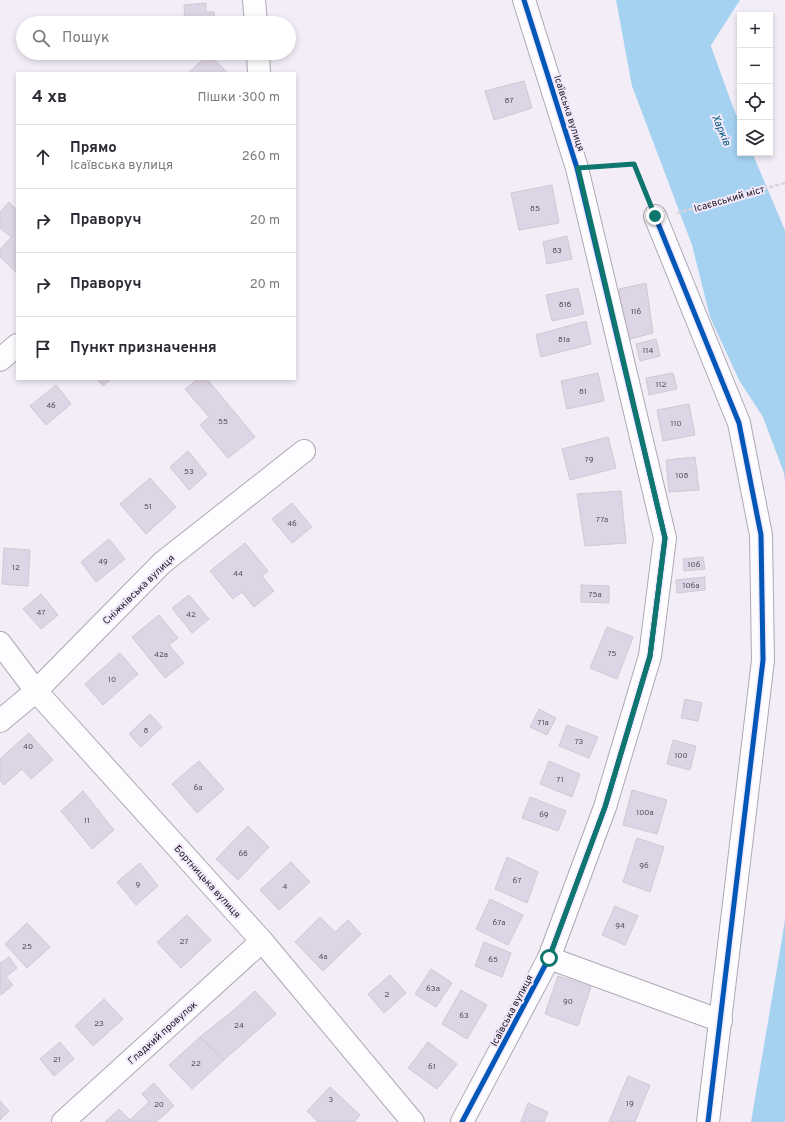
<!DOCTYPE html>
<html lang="uk">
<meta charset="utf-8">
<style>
:root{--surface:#fff;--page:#f7f7f7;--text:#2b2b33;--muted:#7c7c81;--line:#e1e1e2}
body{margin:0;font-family:Overpass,sans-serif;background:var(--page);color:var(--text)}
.controls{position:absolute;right:12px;top:12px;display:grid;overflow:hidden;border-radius:0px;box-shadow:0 2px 6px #0003}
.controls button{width:36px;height:36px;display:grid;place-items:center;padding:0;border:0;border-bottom:1px solid var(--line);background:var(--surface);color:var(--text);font:20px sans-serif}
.stop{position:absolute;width:12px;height:12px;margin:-9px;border:3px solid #0f766e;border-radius:50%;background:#fff}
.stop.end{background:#0f766e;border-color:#fff;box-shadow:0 1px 4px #0008}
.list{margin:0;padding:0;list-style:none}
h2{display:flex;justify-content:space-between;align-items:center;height:52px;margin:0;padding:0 16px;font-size:17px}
h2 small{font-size:13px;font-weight:400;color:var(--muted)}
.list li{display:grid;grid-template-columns:26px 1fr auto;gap:12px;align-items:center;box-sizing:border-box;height:64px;padding:0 16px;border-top:1px solid var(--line)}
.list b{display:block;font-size:15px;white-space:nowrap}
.list p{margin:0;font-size:13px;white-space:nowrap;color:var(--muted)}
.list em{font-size:13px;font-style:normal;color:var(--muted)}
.icon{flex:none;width:22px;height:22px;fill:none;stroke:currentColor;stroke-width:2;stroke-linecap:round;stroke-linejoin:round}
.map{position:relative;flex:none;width:785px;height:1122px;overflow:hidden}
.search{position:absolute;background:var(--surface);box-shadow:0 2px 6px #0003;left:16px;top:16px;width:280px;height:44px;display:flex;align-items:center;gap:10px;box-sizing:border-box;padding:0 14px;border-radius:22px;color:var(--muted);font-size:15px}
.panel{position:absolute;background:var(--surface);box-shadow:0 2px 6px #0003;left:16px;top:72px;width:280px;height:308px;border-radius:0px}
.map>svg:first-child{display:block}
.water{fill:#a4d2f0}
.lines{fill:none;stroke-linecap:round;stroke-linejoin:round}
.river{stroke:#a4d2f0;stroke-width:38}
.building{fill:#ddd5e5;stroke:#cfc9d3}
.minor-casing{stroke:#ada9b2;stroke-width:24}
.path{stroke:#d7d5d9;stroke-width:2.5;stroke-dasharray:4 2;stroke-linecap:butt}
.minor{stroke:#fdfcfe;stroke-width:22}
.cycleway-casing{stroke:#f3e9fc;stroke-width:8}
.cycleway{stroke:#0057b8;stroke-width:5}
.route{stroke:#0f766e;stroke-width:5}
.labels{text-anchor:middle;stroke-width:4;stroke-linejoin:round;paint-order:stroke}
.number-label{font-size:8px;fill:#554f5a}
.street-label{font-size:10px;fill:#26212a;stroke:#f3e9fc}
.water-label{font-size:11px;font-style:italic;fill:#005c80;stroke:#f3e9fc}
</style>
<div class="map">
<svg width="785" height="1122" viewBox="0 0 785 1122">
<rect width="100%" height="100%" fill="#f3edf8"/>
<g class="water">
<polygon points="616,0 740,0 697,67 702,109 773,235 785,283 785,481 784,473 763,417 739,380 710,317 692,245 632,86"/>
<polygon points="785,919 785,1122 751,1122 782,939"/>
</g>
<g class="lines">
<polyline class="river" points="674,0 716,116 785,279"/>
</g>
<g class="building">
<polygon points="206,3 206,12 214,12 215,23 185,23 184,5"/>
<polygon points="209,54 228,73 188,73"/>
<polygon points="524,81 532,108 494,120 485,91"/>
<polygon points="552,185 559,223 519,230 511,193"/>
<polygon points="9,202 17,210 17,273 0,257 0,250 11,237 0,228 0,212"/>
<polygon points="567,236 572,259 547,264 543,242"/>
<polygon points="646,283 653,333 626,340 619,289"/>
<polygon points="578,288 584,314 552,321 546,295"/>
<polygon points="586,321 591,344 541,357 536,335"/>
<polygon points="656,339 660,356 640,361 636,344"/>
<polygon points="598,373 604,401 567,409 561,381"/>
<polygon points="673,373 677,389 649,395 646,378"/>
<polygon points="97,379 111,379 103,386"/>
<polygon points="198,379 207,379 255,437 228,458 200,425 209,417 185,389"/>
<polygon points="56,385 71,404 46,425 30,406"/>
<polygon points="689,404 695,435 663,441 657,410"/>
<polygon points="608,437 616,468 570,480 562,449"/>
<polygon points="188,451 207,474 189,490 170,467"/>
<polygon points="695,457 699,490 669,492 666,460"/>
<polygon points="150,478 176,507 146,534 120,504"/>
<polygon points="621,491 626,543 585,546 577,494"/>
<polygon points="292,503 312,527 292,543 272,519"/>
<polygon points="109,539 125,559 96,582 81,562"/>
<polygon points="245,543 268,571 262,576 274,591 254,607 242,592 233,599 210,571"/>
<polygon points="4,548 30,550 28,586 2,584"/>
<polygon points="703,557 705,569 684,571 683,559"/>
<polygon points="705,577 705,590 677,593 676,580"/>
<polygon points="581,585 609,586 609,603 581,602"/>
<polygon points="41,594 58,615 41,629 23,609"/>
<polygon points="189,595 209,619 192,633 172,608"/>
<polygon points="159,615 178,638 169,645 184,663 165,678 132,637"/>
<polygon points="607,627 633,637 617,679 590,668"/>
<polygon points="120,653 138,674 103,705 85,684"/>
<polygon points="685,699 702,703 698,721 681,718"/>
<polygon points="539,709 556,718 547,735 530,727"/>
<polygon points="150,714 162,727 141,747 129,734"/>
<polygon points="567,725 598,737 589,758 559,746"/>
<polygon points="29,733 53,760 31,779 22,769 4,785 0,780 0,759"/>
<polygon points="673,740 696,746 690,770 667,764"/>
<polygon points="199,761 224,789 197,813 172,784"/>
<polygon points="549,761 580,774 572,797 540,784"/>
<polygon points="632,790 667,800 657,834 623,825"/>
<polygon points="83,791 114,830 92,849 61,811"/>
<polygon points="530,797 566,811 558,831 522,818"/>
<polygon points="248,826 269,847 238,880 216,859"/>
<polygon points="637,838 664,847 650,892 623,882"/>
<polygon points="507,857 538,872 527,903 495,889"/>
<polygon points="291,862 310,882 279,910 260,890"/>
<polygon points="140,863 158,886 136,905 117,882"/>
<polygon points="490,899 523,915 508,945 476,929"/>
<polygon points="615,906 638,916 625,945 602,935"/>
<polygon points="187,915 211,940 181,968 157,942"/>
<polygon points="320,917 335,932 348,920 361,934 323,971 295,942"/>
<polygon points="27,923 50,947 27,968 5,944"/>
<polygon points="484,942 511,953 502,977 475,966"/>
<polygon points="9,957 17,968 6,977 13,985 1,995 0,963"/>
<polygon points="431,969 452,983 436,1007 415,994"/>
<polygon points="390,975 406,993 384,1013 368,994"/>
<polygon points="558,976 591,987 578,1026 545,1014"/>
<polygon points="461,990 487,1005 467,1039 442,1024"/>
<polygon points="255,991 276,1014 224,1060 200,1037 229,1014"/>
<polygon points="104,999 123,1019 93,1046 75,1026"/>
<polygon points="200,1037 224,1060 192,1089 169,1065"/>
<polygon points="60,1042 74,1059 54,1076 40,1059"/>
<polygon points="428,1042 457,1064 437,1089 408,1068"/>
<polygon points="628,1076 650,1085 635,1122 609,1122"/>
<polygon points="154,1083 174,1106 156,1122 105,1122 119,1109 130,1120 149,1102 142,1094"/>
<polygon points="330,1087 360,1115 354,1122 318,1122 307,1111"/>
<polygon points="0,1101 9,1111 0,1120"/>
<polygon points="528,1103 548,1112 544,1122 521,1122"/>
</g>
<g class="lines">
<g class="minor-casing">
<g id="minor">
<polyline points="254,0 256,23"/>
<polyline points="258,53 259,73"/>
<polyline points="655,216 739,423 761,535 763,660 708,1122"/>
<polyline points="0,360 17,345"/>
<polyline points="0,643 36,691 262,941 413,1122"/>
<polyline points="0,721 36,691 162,563 304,451"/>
<polyline points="549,958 721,1021"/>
<polyline points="63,1122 262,941"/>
<polyline points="462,1122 549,958 605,807 650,656 665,538 577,168 524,0"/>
</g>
</g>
<g class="path">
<polyline points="598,166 634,164 647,196"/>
<polyline points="677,213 785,183"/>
</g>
<use href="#minor" class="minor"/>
<g class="cycleway-casing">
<g id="cycleway">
<polyline points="655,216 739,423 761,535 763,660 708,1122"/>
<polyline points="462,1122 549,958 605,807 650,656 665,538 577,168 524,0"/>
</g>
</g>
<use href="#cycleway" class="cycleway"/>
</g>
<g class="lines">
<polyline class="route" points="549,958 605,807 650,656 665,538 578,168 634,164 655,216"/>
</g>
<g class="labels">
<g class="number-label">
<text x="509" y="103">87</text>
<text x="535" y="211">85</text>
<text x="557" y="253">83</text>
<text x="565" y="307">81б</text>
<text x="636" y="314">116</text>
<text x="564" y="342">81а</text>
<text x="648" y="353">114</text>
<text x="661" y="387">112</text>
<text x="583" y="394">81</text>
<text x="51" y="408">46</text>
<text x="223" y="424">55</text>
<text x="676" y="426">110</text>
<text x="589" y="462">79</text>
<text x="189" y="474">53</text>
<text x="682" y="478">108</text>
<text x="148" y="509">51</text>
<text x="602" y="522">77а</text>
<text x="292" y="526">46</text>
<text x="103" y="564">49</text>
<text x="694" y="567">106</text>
<text x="16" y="570">12</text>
<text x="238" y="576">44</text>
<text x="691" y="588">106а</text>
<text x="595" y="597">75а</text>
<text x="41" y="615">47</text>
<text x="191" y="617">42</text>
<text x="612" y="656">75</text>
<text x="161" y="657">42а</text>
<text x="112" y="682">10</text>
<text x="543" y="725">71а</text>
<text x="146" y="733">8</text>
<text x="579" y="744">73</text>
<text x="28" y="749">40</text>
<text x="681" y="758">100</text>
<text x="560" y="782">71</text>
<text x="198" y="790">6а</text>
<text x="645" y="815">100а</text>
<text x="544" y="817">69</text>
<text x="87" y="823">11</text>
<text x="243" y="856">6б</text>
<text x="644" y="868">96</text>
<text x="517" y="883">67</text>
<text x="138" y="887">9</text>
<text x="285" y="889">4</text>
<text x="499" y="925">67а</text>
<text x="620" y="928">94</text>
<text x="184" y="944">27</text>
<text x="27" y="949">25</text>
<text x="323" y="959">4а</text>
<text x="493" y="962">65</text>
<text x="433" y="991">63а</text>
<text x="387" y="997">2</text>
<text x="568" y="1004">90</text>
<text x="464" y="1018">63</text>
<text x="99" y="1026">23</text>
<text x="239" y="1028">24</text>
<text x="57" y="1062">21</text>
<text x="196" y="1066">22</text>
<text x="432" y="1069">61</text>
<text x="331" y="1102">3</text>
<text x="630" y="1106">19</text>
<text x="159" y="1107">20</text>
</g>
<g class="street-label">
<text transform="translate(570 113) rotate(72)" y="4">Ісаївська вулиця</text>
<text transform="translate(729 198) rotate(-16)" y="4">Ісаєвський міст</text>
<text transform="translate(138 589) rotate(-44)" y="4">Сніжківська вулиця</text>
<text transform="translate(208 881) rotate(48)" y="4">Бортницька вулиця</text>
<text transform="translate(511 1010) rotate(-62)" y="4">Ісаївська вулиця</text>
<text transform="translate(162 1032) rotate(-42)" y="4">Гладкий провулок</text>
</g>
<g class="water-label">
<text transform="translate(722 130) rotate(67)" y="4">Харків</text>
</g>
</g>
</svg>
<div class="controls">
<button>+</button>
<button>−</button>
<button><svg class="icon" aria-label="locate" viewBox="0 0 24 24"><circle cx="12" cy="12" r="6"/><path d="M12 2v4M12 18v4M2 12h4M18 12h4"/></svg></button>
<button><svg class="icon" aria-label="layers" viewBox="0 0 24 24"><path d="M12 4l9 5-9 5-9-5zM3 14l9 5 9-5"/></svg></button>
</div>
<div class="stop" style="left:549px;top:958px"></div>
<div class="stop end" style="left:655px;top:216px"></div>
<div class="search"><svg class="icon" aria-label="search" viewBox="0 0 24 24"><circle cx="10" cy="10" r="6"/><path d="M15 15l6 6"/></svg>Пошук</div>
<section class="panel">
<h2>4 хв<small>Пішки · 300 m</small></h2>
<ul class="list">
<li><svg class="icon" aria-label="ahead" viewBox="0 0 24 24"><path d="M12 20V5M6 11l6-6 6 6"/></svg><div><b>Прямо</b><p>Ісаївська вулиця</p></div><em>260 m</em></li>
<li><svg class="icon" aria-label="right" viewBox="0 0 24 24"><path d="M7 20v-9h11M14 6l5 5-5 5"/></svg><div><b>Праворуч</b></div><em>20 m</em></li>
<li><svg class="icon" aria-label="right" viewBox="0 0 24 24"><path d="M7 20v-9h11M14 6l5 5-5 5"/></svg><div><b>Праворуч</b></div><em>20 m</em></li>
<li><svg class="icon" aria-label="arrive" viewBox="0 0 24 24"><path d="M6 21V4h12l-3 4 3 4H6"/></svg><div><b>Пункт призначення</b></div></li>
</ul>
</section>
</div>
